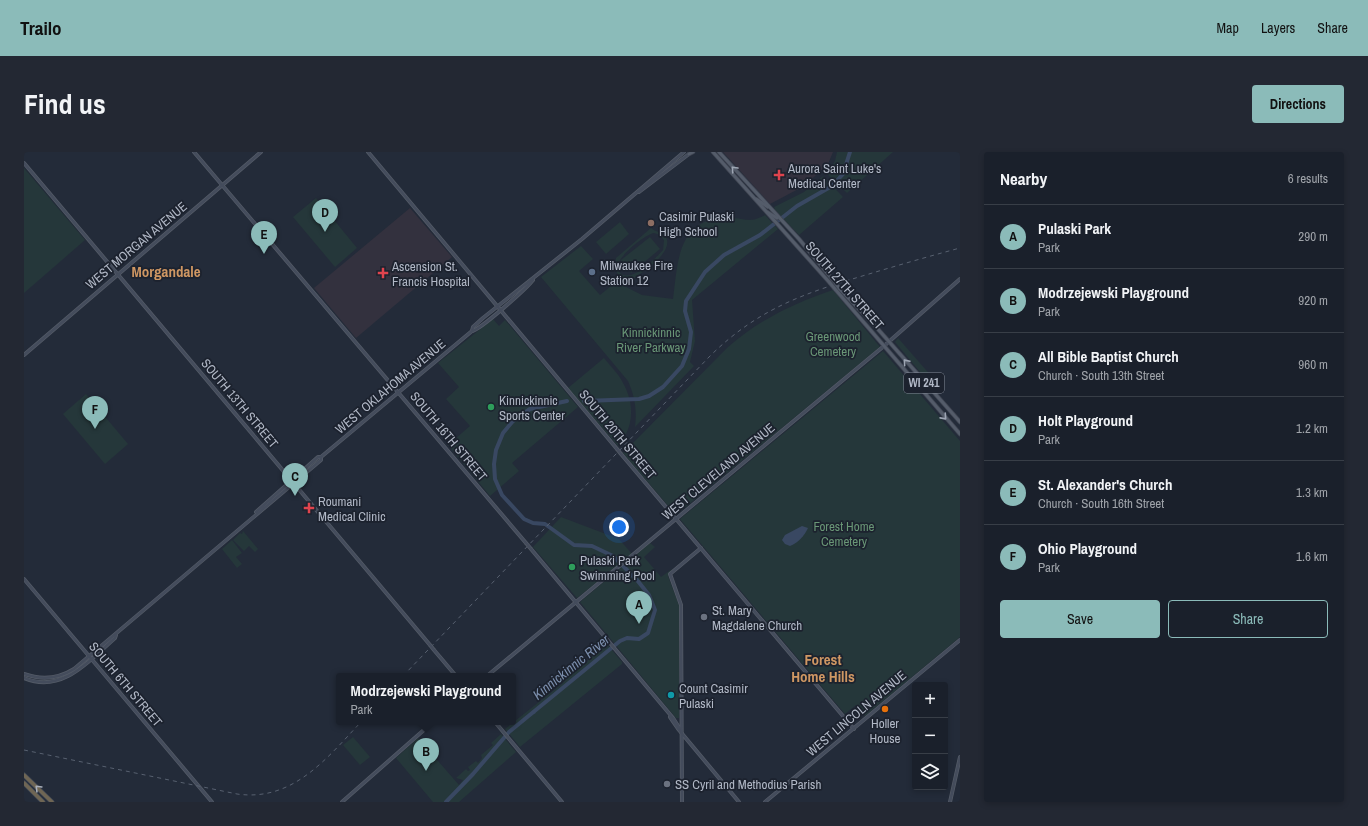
<!DOCTYPE html>
<meta charset="utf-8">
<style>
:root{--surface:#1a202b;--page:#232833;--text:#f1f3f6;--muted:#9fa3a9;--line:#383e47;--accent:#8bbbb9}
body{margin:0;font-family:"Archivo Narrow",sans-serif;background:var(--page);color:var(--text)}
.controls{position:absolute;right:12px;bottom:12px;display:grid;overflow:hidden;border-radius:4px;box-shadow:0 2px 6px #0003}
.controls button{width:36px;height:36px;display:grid;place-items:center;padding:0;border:0;border-bottom:1px solid var(--line);background:var(--surface);color:var(--text);font:20px sans-serif}
.you{position:absolute;left:595px;top:375px;width:14px;height:14px;margin:-10px;border:3px solid #fff;border-radius:50%;background:#1a73e8;box-shadow:0 0 0 6px #1a73e833}
.badge{display:grid;place-items:center;width:26px;height:26px;border-radius:50%;background:var(--accent);color:#111;font-size:13px;font-weight:700}
.pin{position:absolute;translate:-50% -33px;filter:drop-shadow(0 1px 2px #0008)}
.pin::after{content:'';position:absolute;top:21px;width:14px;height:12px;background:inherit;clip-path:polygon(0 0,100% 0,50% 100%)}
.popup{position:absolute;left:312px;top:521px;width:180px;height:52px;box-sizing:border-box;display:grid;place-content:center;border-radius:4px;background:var(--surface);filter:drop-shadow(0 1px 3px #0005);font-size:13px;white-space:nowrap;color:var(--muted)}
.popup b{font-size:15px;color:var(--text)}
.popup::after{content:'';position:absolute;left:50%;top:100%;margin-left:-8px;border:8px solid transparent;border-top-color:var(--surface)}
.list{margin:0;padding:0;list-style:none}
h2{display:flex;justify-content:space-between;align-items:center;height:52px;margin:0;padding:0 16px;font-size:17px}
h2 small{font-size:13px;font-weight:400;color:var(--muted)}
.list li{display:grid;grid-template-columns:26px 1fr auto;gap:12px;align-items:center;box-sizing:border-box;height:64px;padding:0 16px;border-top:1px solid var(--line)}
.list b{display:block;font-size:15px;white-space:nowrap}
.list p{margin:0;font-size:13px;white-space:nowrap;color:var(--muted)}
.list em{font-size:13px;font-style:normal;color:var(--muted)}
.actions{display:flex;gap:8px;padding:12px 16px}
.actions a{flex:1;padding:9px 0;border:1px solid var(--accent);border-radius:4px;text-align:center;font-size:14px;color:var(--accent)}
.actions .main{background:var(--accent);color:#111}
.icon{flex:none;width:22px;height:22px;fill:none;stroke:currentColor;stroke-width:2;stroke-linecap:round;stroke-linejoin:round}
.map{position:relative;flex:none;width:936px;height:650px;overflow:hidden;border-radius:4px}
header{display:flex;align-items:center;gap:24px;box-sizing:border-box;height:56px;padding:0 20px;background:var(--accent);color:#111}
header strong{font-size:19px}
nav{display:flex;gap:22px;margin-inline-start:auto;font-size:14px}
.intro{display:flex;align-items:center;justify-content:space-between;box-sizing:border-box;height:96px;padding:0 24px}
h1{margin:0;font-size:28px}
.button{padding:10px 18px;border-radius:4px;background:var(--accent);color:#111;font-size:14px;font-weight:700}
main{display:flex;gap:24px;padding:0 24px}
aside{flex:1;background:var(--surface);border-radius:4px;box-shadow:0 2px 6px #0003}
.map>svg:first-child{display:block}
.medical{fill:#33313e}
.green{fill:#25373a;fill-rule:evenodd}
.water{fill:#394862}
.lines{fill:none;stroke-linecap:round;stroke-linejoin:round}
.stream{stroke:#394862;stroke-width:1}
.river{stroke:#394862;stroke-width:4}
.secondary-casing{stroke:#545b67;stroke-width:4}
.primary-casing{stroke:#404653;stroke-width:4.5}
.highway-casing{stroke:#414854;stroke-width:5}
.secondary{stroke:#444c5c;stroke-width:2.5}
.primary{stroke:#545c6a;stroke-width:3}
.highway{stroke:#6f6654;stroke-width:3.5}
.rail{stroke:#586170;stroke-width:1;stroke-dasharray:4 4;stroke-linecap:butt}
.secondary-bridge-casing{stroke:#545b67;stroke-width:4;stroke-linecap:butt}
.primary-bridge-casing{stroke:#404653;stroke-width:4.5;stroke-linecap:butt}
.secondary-bridge{stroke:#444c5c;stroke-width:2.5}
.primary-bridge{stroke:#545c6a;stroke-width:3}
.oneway{stroke:#9ea6b4}
.oneway2{stroke:#aab0bb}
.health-dot{fill:#e0444e;stroke:#1c222e;stroke-width:1.5}
.education-dot{fill:#8d6e63;stroke:#1c222e;stroke-width:1.5}
.service-dot{fill:#5c6f8a;stroke:#1c222e;stroke-width:1.5}
.leisure-dot{fill:#2e9e5b;stroke:#1c222e;stroke-width:1.5}
.worship-dot{fill:#6b7280;stroke:#1c222e;stroke-width:1.5}
.culture-dot{fill:#0f9aa8;stroke:#1c222e;stroke-width:1.5}
.food-dot{fill:#e8710a;stroke:#1c222e;stroke-width:1.5}
.labels{text-anchor:middle;stroke-width:3.5;stroke-linejoin:round;paint-order:stroke}
.shield{fill:#1c222e;stroke:#848b98;stroke-width:1}
.shield-label{font-size:12px;font-weight:bold;fill:#b1b8c6}
.poi-label{font-size:13px;fill:#b1b8c6;stroke:#1c222e;text-anchor:start}
.street-label{font-size:13px;fill:#b1b8c6;stroke:#1c222e}
.park-label{font-size:13px;fill:#699676;stroke:#1c222e}
.water-label{font-size:14px;font-style:italic;fill:#7b8eac;stroke:#1c222e}
.quarter-label{font-size:15px;font-weight:bold;fill:#cf9763;stroke:#1c222e}
</style>
<header>
<strong>Trailo</strong>
<nav><a>Map</a><a>Layers</a><a>Share</a></nav>
</header>
<div class="intro"><h1>Find us</h1><a class="button">Directions</a></div>
<main>
<div class="map">
<svg width="936" height="650" viewBox="0 0 936 650">
<rect width="100%" height="100%" fill="#232b39"/>
<g class="medical">
<polygon points="699,0 809,0 804,12 780,34 746,52"/>
<polygon points="386,56 428,105 332,186 290,136"/>
</g>
<g class="green">
<polygon points="813,0 869,0 823,41 802,21 811,9"/>
<polygon points="0,16 61,88 0,141"/>
<polygon points="799,24 819,45 775,83 751,58 750,55 780,40"/>
<polygon points="292,46 333,96 311,115 269,65"/>
<path d="M741 63 754 77 668 148 671 189 666 210 670 214 611 275C613 258 611 245 604 229L517 125 557 94 569 107 555 119 576 143 592 130 618 143 649 147C654 110 653 64 706 66 721 66 726 72 741 63Z"/>
<polygon points="596,70 605,82 582,102 572,90"/>
<path d="M627 76C631 80 637 79 641 84 652 98 621 119 610 126 601 128 595 126 591 117L592 106ZM630 81 636 83 640 88 639 98C630 108 602 137 593 116 593 105 620 83 630 81Z"/>
<polygon points="626,85 636,97 607,121 597,108"/>
<path d="M809 138 856 195 652 363 599 301 704 195C735 168 770 151 809 138Z"/>
<polygon points="469,167 475,174 481,168 554,255 488,311 495,319 466,344 424,293 446,274 422,247 435,235 414,211"/>
<polygon points="874,186 916,234 911,238 871,190"/>
<polygon points="859,199 936,289 936,485 841,564 832,553 821,562 656,367"/>
<path d="M580 206C586 214 595 222 599 231 611 252 610 276 594 294L544 236Z"/>
<polygon points="62,242 104,292 81,312 39,262"/>
<polygon points="537,365 595,387 608,402 553,446 509,395"/>
<polygon points="219,379 234,397 231,400 225,394 220,399 209,388 216,381 218,382"/>
<polygon points="208,388 218,401 212,405 218,412 213,416 198,397"/>
<polygon points="626,391 631,395 620,405 637,425 648,417 644,424 655,453 655,566 652,566 556,450"/>
<polygon points="577,485 598,510 598,512 496,595 481,577 539,531 541,527 540,525 548,519 549,520 557,512 559,514 564,509 564,508 573,500 568,493"/>
<polygon points="477,582 492,600 435,650 409,650 372,606 394,586 435,633 439,628 432,626 442,617 444,619 446,618 444,615 452,609 454,611 458,606 457,603 469,593 467,591"/>
<polygon points="329,585 346,605 336,613 319,593"/>
</g>
<path class="water" d="M778 374 784 376C780 384 775 390 766 394L761 392 758 388 761 383Z"/>
<g class="lines">
<polyline class="stream" points="508,561 511,561"/>
<g class="river">
<polyline points="560,249 615,247 625,244 639,235 658,214 665,197 667,180 661,159 662,149 681,120 700,103 736,83 773,54 808,34 819,22 826,0"/>
<polyline points="422,650 449,622 485,580 596,489 603,486 615,487 624,481 631,458 625,443 613,428 589,404 568,394 550,393 521,372 509,371 500,367 478,343 471,327 470,312 472,298 479,281 489,269 506,257 543,249"/>
</g>
<g class="secondary-casing">
<g id="secondary">
<polyline points="170,0 502,391"/>
<polyline points="344,0 593,297"/>
<polyline points="0,11 406,493"/>
<polyline points="615,40 665,2"/>
<polyline points="448,179 449,175 459,166 558,87 660,0"/>
<polyline points="0,203 237,0"/>
<polyline points="597,302 830,577"/>
<path d="M232 360 294 305H297L448 179C456 178 503 136 509 128"/>
<polyline points="507,397 649,566 656,577"/>
<polyline points="0,427 188,650"/>
<polyline points="410,498 432,524"/>
<path d="M0 522C17 528 34 527 50 517L297 308V305"/>
<polyline points="463,524 860,194 936,127"/>
<path d="M0 526C38 542 65 509 91 486L92 483"/>
<polyline points="646,565 655,578 715,650"/>
<polyline points="471,570 538,650"/>
<polyline points="318,650 409,570"/>
<polyline points="658,650 657,453 646,422 677,396"/>
<polyline points="741,650 936,488"/>
<polyline points="926,650 936,605"/>
</g>
</g>
<g class="primary-casing">
<g id="primary">
<polyline points="689,0 806,131"/>
<polyline points="695,0 775,87 810,129"/>
<polyline points="665,2 669,0"/>
<polyline points="732,47 744,55"/>
<polyline points="743,60 753,66"/>
<polyline points="815,136 853,176 936,270"/>
<polyline points="811,137 936,282"/>
</g>
</g>
<g class="highway-casing">
<g id="highway">
<polyline points="0,623 28,650"/>
<polyline points="0,631 19,650"/>
</g>
</g>
<use href="#secondary" class="secondary"/>
<use href="#primary" class="primary"/>
<use href="#highway" class="highway"/>
<g class="rail">
<path d="M379 524 686 204C735 156 781 141 845 122 875 113 906 104 936 96"/>
<path d="M0 598 213 642C269 650 303 606 337 570"/>
</g>
<g class="secondary-bridge-casing">
<g id="secondary-bridge">
<polyline points="593,297 597,302"/>
<polyline points="502,391 507,397"/>
<polyline points="406,493 410,498"/>
</g>
</g>
<g class="primary-bridge-casing">
<g id="primary-bridge">
<polyline points="810,129 815,136"/>
<polyline points="806,131 811,137"/>
</g>
</g>
<use href="#secondary-bridge" class="secondary-bridge"/>
<use href="#primary-bridge" class="primary-bridge"/>
</g>
<defs><path id="oneway-chevron" d="M-2-3.5L2.5 0L-2 3.5" fill="none" stroke-width="1.6" stroke-linecap="round" stroke-linejoin="round"/></defs>
<g class="oneway">
<use href="#oneway-chevron" transform="translate(710 17) rotate(-133)"/>
<use href="#oneway-chevron" transform="translate(882 210) rotate(-131)"/>
<use href="#oneway-chevron" transform="translate(920 265) rotate(48)"/>
</g>
<use class="oneway2" href="#oneway-chevron" transform="translate(14 636) rotate(-135)"/>
<g class="health-dot">
<path d="M753 17h4v4h4v4h-4v4h-4v-4h-4v-4h4z"/>
<path d="M357 115h4v4h4v4h-4v4h-4v-4h-4v-4h4z"/>
<path d="M283 350h4v4h4v4h-4v4h-4v-4h-4v-4h4z"/>
</g>
<circle class="education-dot" cx="627" cy="71" r="4"/>
<circle class="service-dot" cx="568" cy="120" r="4"/>
<g class="leisure-dot">
<circle cx="467" cy="255" r="4"/>
<circle cx="548" cy="415" r="4"/>
</g>
<g class="worship-dot">
<circle cx="680" cy="465" r="4"/>
<circle cx="643" cy="632" r="4"/>
</g>
<circle class="culture-dot" cx="647" cy="543" r="4"/>
<circle class="food-dot" cx="861" cy="557" r="4"/>
<g class="labels">
<rect class="shield" x="880" y="221" width="40" height="20" rx="3"/>
<g class="shield-label">
<text x="900" y="235">WI 241</text>
</g>
<g class="poi-label">
<text x="764" y="21">Aurora Saint Luke's<tspan x="764" dy="15">Medical Center</tspan></text>
<text x="635" y="69">Casimir Pulaski<tspan x="635" dy="15">High School</tspan></text>
<text x="576" y="118">Milwaukee Fire<tspan x="576" dy="15">Station 12</tspan></text>
<text x="368" y="119">Ascension St.<tspan x="368" dy="15">Francis Hospital</tspan></text>
<text x="475" y="253">Kinnickinnic<tspan x="475" dy="15">Sports Center</tspan></text>
<text x="294" y="354">Roumani<tspan x="294" dy="15">Medical Clinic</tspan></text>
<text x="556" y="413">Pulaski Park<tspan x="556" dy="15">Swimming Pool</tspan></text>
<text x="688" y="463">St. Mary<tspan x="688" dy="15">Magdalene Church</tspan></text>
<text x="655" y="541">Count Casimir<tspan x="655" dy="15">Pulaski</tspan></text>
<text x="861" y="576" text-anchor="middle">Holler<tspan x="861" dy="15">House</tspan></text>
<text x="651" y="637">SS Cyril and Methodius Parish</text>
</g>
<g class="street-label">
<text transform="translate(112 93) rotate(-40)" y="5">WEST MORGAN AVENUE</text>
<text transform="translate(821 133) rotate(49)" y="5">SOUTH 27TH STREET</text>
<text transform="translate(366 234) rotate(-40)" y="5">WEST OKLAHOMA AVENUE</text>
<text transform="translate(216 251) rotate(50)" y="5">SOUTH 13TH STREET</text>
<text transform="translate(594 282) rotate(50)" y="5">SOUTH 20TH STREET</text>
<text transform="translate(425 284) rotate(50)" y="5">SOUTH 16TH STREET</text>
<text transform="translate(694 319) rotate(-40)" y="5">WEST CLEVELAND AVENUE</text>
<text transform="translate(102 532) rotate(50)" y="5">SOUTH 6TH STREET</text>
<text transform="translate(832 561) rotate(-40)" y="5">WEST LINCOLN AVENUE</text>
</g>
<g class="park-label">
<text x="627" y="185">Kinnickinnic<tspan x="627" dy="15">River Parkway</tspan></text>
<text x="809" y="189">Greenwood<tspan x="809" dy="15">Cemetery</tspan></text>
<text x="820" y="379">Forest Home<tspan x="820" dy="15">Cemetery</tspan></text>
</g>
<g class="water-label">
<text transform="translate(547 515) rotate(-39)" y="5">Kinnickinnic River</text>
</g>
<g class="quarter-label">
<text x="142" y="125">Morgandale</text>
<text x="799" y="513">Forest<tspan x="799" dy="17">Home Hills</tspan></text>
</g>
</g>
</svg>
<div class="controls">
<button>+</button>
<button>−</button>
<button><svg class="icon" aria-label="layers" viewBox="0 0 24 24"><path d="M12 4l9 5-9 5-9-5zM3 14l9 5 9-5"/></svg></button>
</div>
<div class="you"></div>
<div class="pin badge" style="left:615px;top:472px">A</div>
<div class="pin badge" style="left:402px;top:619px">B</div>
<div class="popup"><b>Modrzejewski Playground</b>Park</div>
<div class="pin badge" style="left:271px;top:344px">C</div>
<div class="pin badge" style="left:301px;top:80px">D</div>
<div class="pin badge" style="left:240px;top:102px">E</div>
<div class="pin badge" style="left:71px;top:277px">F</div>
</div>
<aside>
<h2>Nearby<small>6 results</small></h2>
<ul class="list">
<li><span class="badge">A</span><div><b>Pulaski Park</b><p>Park</p></div><em>290 m</em></li>
<li><span class="badge">B</span><div><b>Modrzejewski Playground</b><p>Park</p></div><em>920 m</em></li>
<li><span class="badge">C</span><div><b>All Bible Baptist Church</b><p>Church · South 13th Street</p></div><em>960 m</em></li>
<li><span class="badge">D</span><div><b>Holt Playground</b><p>Park</p></div><em>1.2 km</em></li>
<li><span class="badge">E</span><div><b>St. Alexander's Church</b><p>Church · South 16th Street</p></div><em>1.3 km</em></li>
<li><span class="badge">F</span><div><b>Ohio Playground</b><p>Park</p></div><em>1.6 km</em></li>
</ul>
<div class="actions"><a class="main">Save</a><a>Share</a></div>
</aside>
</main>
